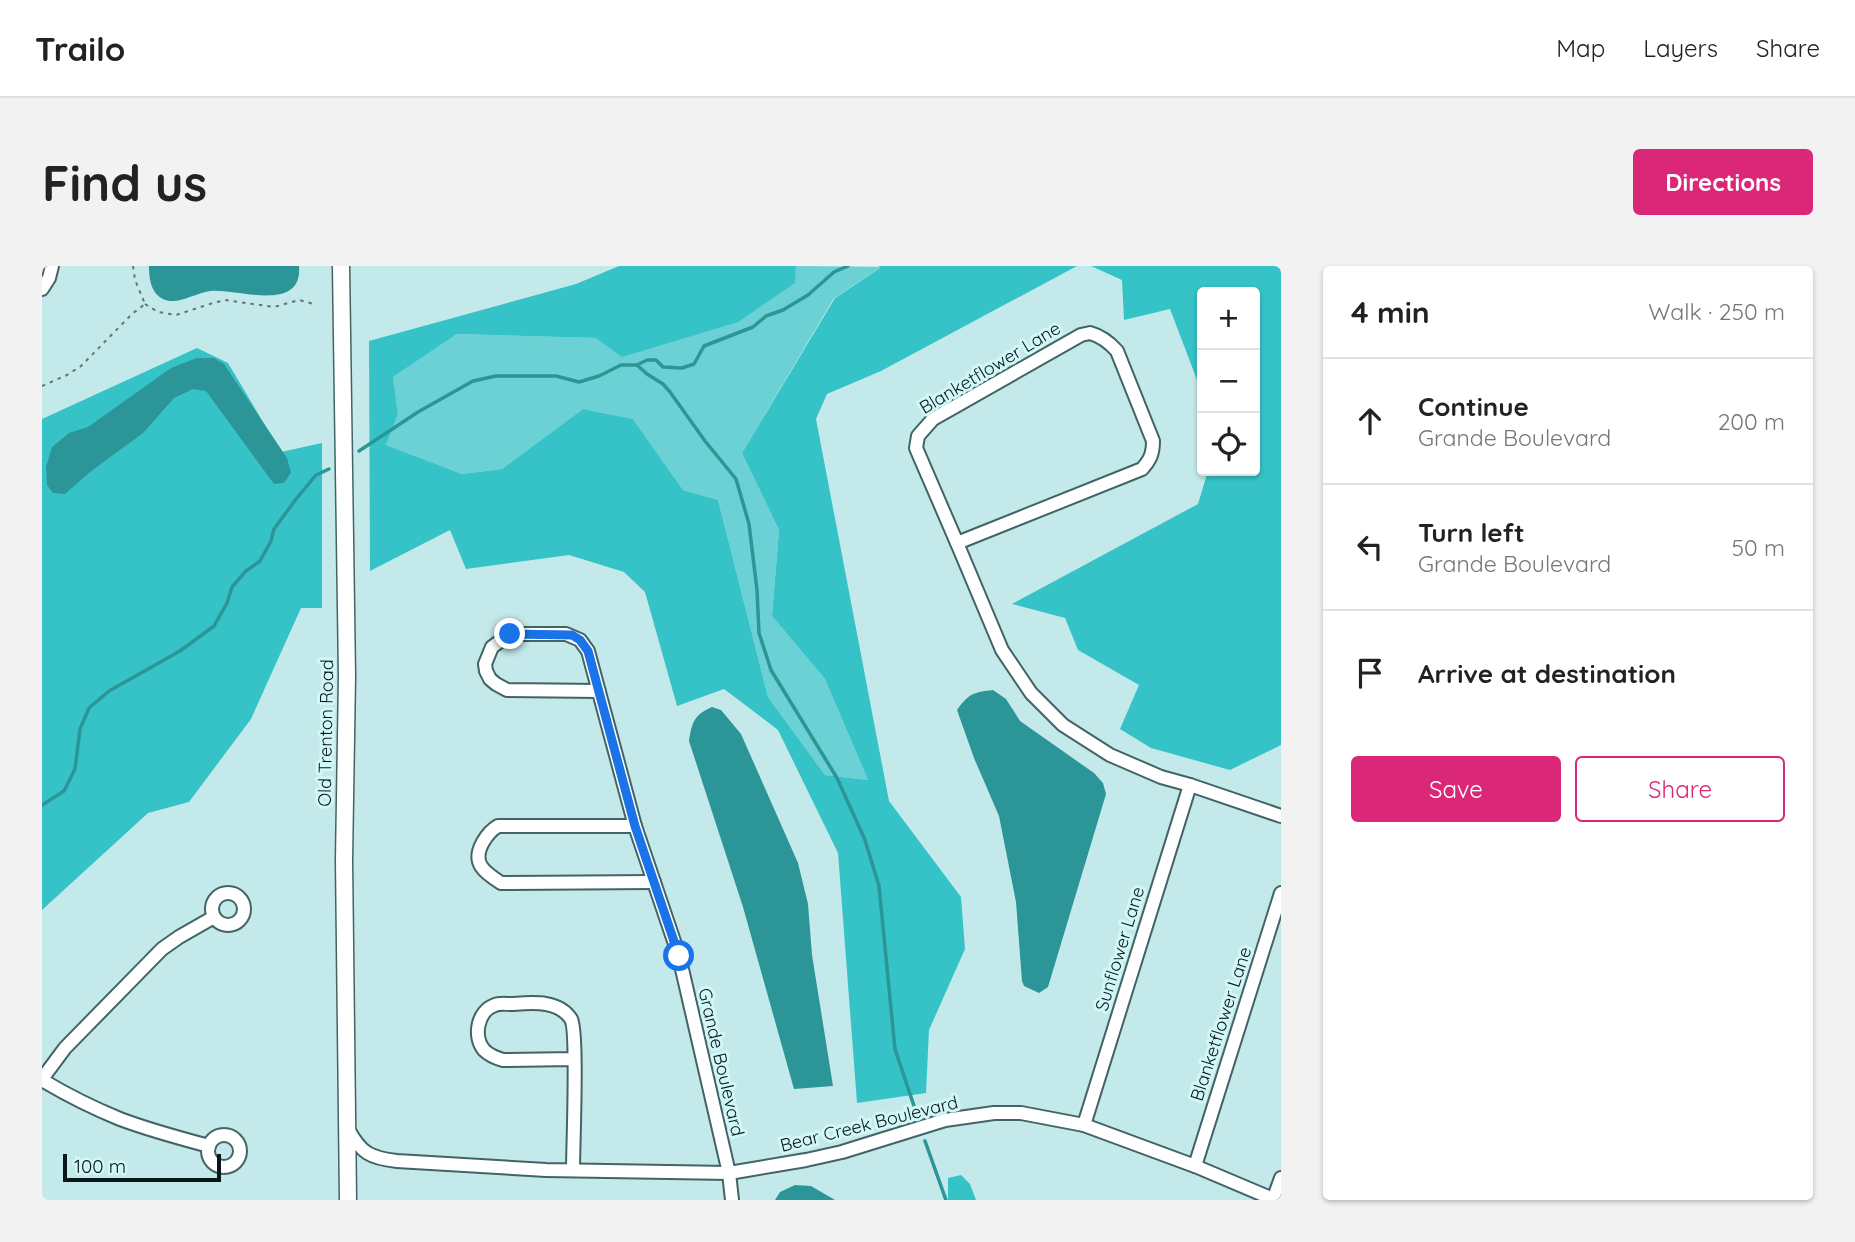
<!DOCTYPE html>
<meta charset="utf-8">
<style>
:root{--surface:#fff;--page:#f2f2f2;--text:#222;--muted:#767676;--line:#e0e0e0;--accent:#db2777}
body{margin:0;font-family:Quicksand,sans-serif;background:var(--page);color:var(--text)}
.controls{position:absolute;right:21px;top:21px;display:grid;overflow:hidden;border-radius:7px;box-shadow:0 2px 5px #0004}
.controls button{width:63px;height:63px;display:grid;place-items:center;padding:0;border:0;border-bottom:2px solid var(--line);background:var(--surface);color:var(--text);font:35px sans-serif}
.scale{position:absolute;left:21px;bottom:18px;width:158px;box-sizing:border-box;padding-left:7px;border:4px solid #091717;border-top:0;font-size:19px;line-height:24px;white-space:nowrap;color:#091717;-webkit-text-stroke:5px #d1f7f8;paint-order:stroke}
.stop{position:absolute;width:21px;height:21px;margin:-16px;border:5px solid #1a73e8;border-radius:50%;background:#fff}
.stop.end{background:#1a73e8;border-color:#fff;box-shadow:0 2px 7px #0008}
.list{margin:0;padding:0;list-style:none}
h2{display:flex;justify-content:space-between;align-items:center;height:91px;margin:0;padding:0 28px;font-size:30px}
h2 small{font-size:23px;font-weight:400;color:var(--muted)}
.list li{display:grid;grid-template-columns:46px 1fr auto;gap:21px;align-items:center;box-sizing:border-box;height:126px;padding:0 28px;border-top:2px solid var(--line)}
.list b{display:block;font-size:26px;white-space:nowrap}
.list p{margin:0;font-size:23px;white-space:nowrap;color:var(--muted)}
.list em{font-size:23px;font-style:normal;color:var(--muted)}
.actions{display:flex;gap:14px;padding:21px 28px}
.actions a{flex:1;padding:16px 0;border:2px solid var(--accent);border-radius:7px;text-align:center;font-size:24px;color:var(--accent)}
.actions .main{background:var(--accent);color:#fff}
.icon{flex:none;width:38px;height:38px;fill:none;stroke:currentColor;stroke-width:2;stroke-linecap:round;stroke-linejoin:round}
.map{position:relative;flex:none;width:1239px;height:934px;overflow:hidden;border-radius:7px}
header{display:flex;align-items:center;gap:42px;box-sizing:border-box;height:98px;padding:0 35px;background:var(--surface);border-bottom:2px solid var(--line)}
header strong{font-size:33px}
nav{display:flex;gap:38px;margin-inline-start:auto;font-size:24px}
.intro{display:flex;align-items:center;justify-content:space-between;box-sizing:border-box;height:168px;padding:0 42px}
h1{margin:0;font-size:49px}
.button{padding:18px 32px;border-radius:7px;background:var(--accent);color:#fff;font-size:24px;font-weight:700}
main{display:flex;gap:42px;padding:0 42px}
aside{flex:1;background:var(--surface);border-radius:7px;box-shadow:0 2px 5px #0004}
.map>svg:first-child{display:block}
.green{fill:#6cd1d4}
.forest{fill:#35c3c8}
.water{fill:#2b9598}
.lines{fill:none;stroke-linecap:round;stroke-linejoin:round}
.stream{stroke:#2b9598;stroke-width:3.5}
.street-casing{stroke:#426465;stroke-width:16}
.secondary-casing{stroke:#426465;stroke-width:19}
.path{stroke:#5f7778;stroke-width:2;stroke-dasharray:3.5 5;stroke-linecap:butt}
.street{stroke:#fff;stroke-width:12}
.secondary{stroke:#fff;stroke-width:16}
.route{stroke:#1a73e8;stroke-width:9}
.labels{text-anchor:middle;stroke-width:6;stroke-linejoin:round;paint-order:stroke}
.street-label{font-size:18px;fill:#091717;stroke:#d1f7f8}
</style>
<header>
<strong>Trailo</strong>
<nav><a>Map</a><a>Layers</a><a>Share</a></nav>
</header>
<div class="intro"><h1>Find us</h1><a class="button">Directions</a></div>
<main>
<div class="map">
<svg width="1239" height="934" viewBox="0 0 1239 934">
<rect width="100%" height="100%" fill="#c4e9ea"/>
<polygon class="green" points="754,0 839,1 792,32 700,187 737,264 730,350 783,413 826,514 783,509 726,431 676,234 641,224 591,153 541,143 460,203 420,208 344,179 356,148 351,111 415,68 555,72 752,17"/>
<g class="forest">
<polygon points="577,0 754,0 753,17 696,56 580,91 554,72 415,68 351,111 356,148 344,179 420,208 460,203 541,143 591,153 641,224 676,234 726,431 783,509 826,514 783,413 730,350 737,264 700,187 793,32 838,2 837,0 1035,0 839,105 785,128 774,153 847,535 919,631 923,683 887,764 884,827 815,837 796,587 736,464 682,423 635,440 603,326 582,306 527,289 424,303 408,264 328,305 327,75 534,18"/>
<polygon points="1049,0 1239,0 1239,479 1188,504 1109,482 1078,463 1097,419 1036,384 1023,352 970,338 1156,238 1166,205 1213,205 1213,26 1160,26 1160,127 1128,43 1082,54 1080,14"/>
<polygon points="155,82 186,97 239,186 280,177 280,342 259,342 209,453 147,536 106,547 0,644 0,153"/>
<polygon points="919,909 928,918 934,934 906,934 906,912"/>
</g>
<g class="water">
<path d="M107 0H257C261 48 194 22 168 25 153 27 135 40 121 33 109 27 107 13 107 0Z"/>
<polygon points="155,92 172,92 182,98 245,192 249,207 242,217 232,218 164,125 151,123 132,132 101,167 48,206 23,228 11,227 5,219 4,201 10,181 27,167 46,161 129,102"/>
<path d="M951 424 964 433 978 455 1052 507 1061 517 1064 528 1006 721 997 727 982 720 980 715 974 636 957 550 932 492 915 444C926 428 932 426 951 424Z"/>
<path d="M670 441 679 444 699 468 756 597 766 638 770 689 791 820 752 823 701 641 647 475C650 456 652 449 670 441Z"/>
<polygon points="753,919 769,920 793,934 733,934 738,926"/>
</g>
<g class="lines">
<g class="stream">
<polyline points="595,99 605,108 621,118 628,126 663,175 694,213 707,258 715,324 717,367 729,404 795,512 823,574 837,620 853,783 875,849"/>
<polyline points="317,185 376,146 431,115 454,110 514,110 537,116 557,110 579,99 595,99 605,94 614,94 621,101 640,102 652,98 662,80 711,61 724,50 741,44 766,29 792,6 806,0"/>
<polyline points="0,539 22,525 33,503 38,463 47,442 67,425 138,385 172,360 185,337 190,321 204,305 218,295 229,275 232,263 254,233 274,209 287,203"/>
<polyline points="883,875 904,934"/>
</g>
<g class="street-casing">
<g id="street">
<polyline points="0,23 7,12 10,0"/>
<path d="M1048 67C1059 70 1067 76 1075 85L1111 175C1111 188 1108 194 1100 203L915 277 874 182 876 170 891 153 1039 69Z"/>
<polyline points="915,277 960,384 989,427 1021,459 1068,489 1119,511 1148,519 1239,550"/>
<polyline points="557,425 465,424 454,418 448,413 444,405 443,398 450,381 468,368 524,368 538,374 546,385 593,560 637,690 687,907 690,934"/>
<path d="M593 560H456C449 564 445 569 441 576 429 597 442 606 459 617L612 616"/>
<circle cx="186" cy="643" r="16"/>
<polyline points="0,813 23,782 120,683 137,671 172,651"/>
<path d="M0 814C25 829 51 842 78 853 107 864 137 872 167 880"/>
<polyline points="1042,859 1148,519"/>
<path d="M306 863C319 887 328 892 355 895L504 904 687 907 764 894 800 886 903 854 952 847H979L1042 859 1153 900 1231 933"/>
<circle cx="182" cy="885" r="16"/>
<polyline points="1153,900 1239,627"/>
<path d="M531 903C531 881 536 765 529 753 516 733 488 737 469 738 464 738 457 737 453 739 435 745 431 771 442 784 448 790 454 792 461 794L532 793"/>
<polyline points="1231,934 1239,912"/>
</g>
</g>
<g class="secondary-casing">
<polyline id="secondary" points="299,0 305,410 302,594 306,934"/>
</g>
<g class="path">
<polyline points="103,38 116,46 134,49 171,37 183,34 232,41 257,34 272,38"/>
<polyline points="0,120 25,109 39,100 90,48 103,38 93,14 91,0"/>
</g>
<use href="#street" class="street"/>
<use href="#secondary" class="secondary"/>
</g>
<g class="lines">
<polyline class="route" points="468,368 530,369 538,374 546,385 593,560 637,690"/>
</g>
<g class="labels">
<g class="street-label">
<text transform="translate(948 102) rotate(-31)" y="6">Blanketflower Lane</text>
<text transform="translate(284 467) rotate(-89)" y="6">Old Trenton Road</text>
<text transform="translate(1078 683) rotate(-73)" y="6">Sunflower Lane</text>
<text transform="translate(1179 758) rotate(-72)" y="6">Blanketflower Lane</text>
<text transform="translate(679 796) rotate(77)" y="6">Grande Boulevard</text>
<text transform="translate(827 858) rotate(-14)" y="6">Bear Creek Boulevard</text>
</g>
</g>
</svg>
<div class="controls">
<button>+</button>
<button>−</button>
<button><svg class="icon" aria-label="locate" viewBox="0 0 24 24"><circle cx="12" cy="12" r="6"/><path d="M12 2v4M12 18v4M2 12h4M18 12h4"/></svg></button>
</div>
<div class="scale">100 m</div>
<div class="stop" style="left:637px;top:690px"></div>
<div class="stop end" style="left:468px;top:368px"></div>
</div>
<aside>
<h2>4 min<small>Walk · 250 m</small></h2>
<ul class="list">
<li><svg class="icon" aria-label="ahead" viewBox="0 0 24 24"><path d="M12 20V5M6 11l6-6 6 6"/></svg><div><b>Continue</b><p>Grande Boulevard</p></div><em>200 m</em></li>
<li><svg class="icon" aria-label="left" viewBox="0 0 24 24"><path d="M17 20v-9H6M10 6l-5 5 5 5"/></svg><div><b>Turn left</b><p>Grande Boulevard</p></div><em>50 m</em></li>
<li><svg class="icon" aria-label="arrive" viewBox="0 0 24 24"><path d="M6 21V4h12l-3 4 3 4H6"/></svg><div><b>Arrive at destination</b></div></li>
</ul>
<div class="actions"><a class="main">Save</a><a>Share</a></div>
</aside>
</main>
